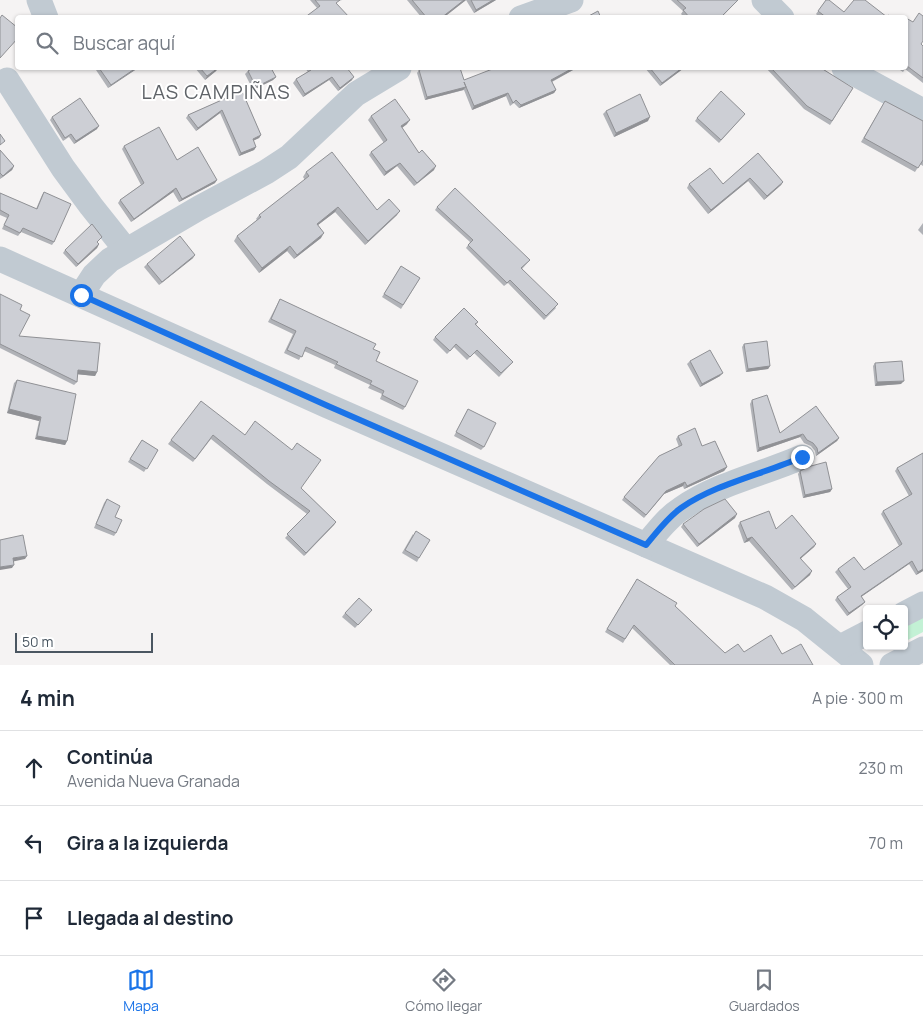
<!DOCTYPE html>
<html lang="es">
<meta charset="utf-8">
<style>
:root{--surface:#fff;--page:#f6f6f7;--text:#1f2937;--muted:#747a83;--line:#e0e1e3;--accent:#1a73e8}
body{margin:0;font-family:Manrope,sans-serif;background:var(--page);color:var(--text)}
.controls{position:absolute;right:15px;bottom:15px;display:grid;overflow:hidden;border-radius:5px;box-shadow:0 1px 4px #0004}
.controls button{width:45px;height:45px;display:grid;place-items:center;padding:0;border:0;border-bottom:1px solid var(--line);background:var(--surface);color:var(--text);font:25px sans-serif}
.scale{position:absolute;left:15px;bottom:12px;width:138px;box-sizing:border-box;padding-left:5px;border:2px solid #4a5661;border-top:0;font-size:14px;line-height:18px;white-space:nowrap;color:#4a5661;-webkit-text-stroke:4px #fff;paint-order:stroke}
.stop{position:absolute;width:15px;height:15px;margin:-11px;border:4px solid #1a73e8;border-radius:50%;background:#fff}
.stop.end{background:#1a73e8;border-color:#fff;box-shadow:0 1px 5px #0008}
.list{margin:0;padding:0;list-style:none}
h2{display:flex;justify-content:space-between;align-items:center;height:65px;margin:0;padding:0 20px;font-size:21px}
h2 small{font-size:16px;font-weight:400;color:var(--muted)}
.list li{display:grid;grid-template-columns:32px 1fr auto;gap:15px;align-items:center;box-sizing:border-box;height:75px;padding:0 20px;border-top:1px solid var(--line)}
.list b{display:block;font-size:19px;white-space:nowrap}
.list p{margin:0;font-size:16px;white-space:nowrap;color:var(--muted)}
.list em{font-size:16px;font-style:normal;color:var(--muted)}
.icon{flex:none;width:28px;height:28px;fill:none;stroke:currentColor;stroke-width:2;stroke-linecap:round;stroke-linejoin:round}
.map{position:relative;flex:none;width:923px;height:665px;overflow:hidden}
.search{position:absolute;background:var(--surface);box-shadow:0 1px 4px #0004;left:15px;right:15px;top:15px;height:55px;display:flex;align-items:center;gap:12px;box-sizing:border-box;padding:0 18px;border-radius:5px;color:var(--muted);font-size:19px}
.sheet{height:290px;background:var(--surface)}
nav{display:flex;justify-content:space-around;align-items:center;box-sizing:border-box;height:70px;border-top:1px solid var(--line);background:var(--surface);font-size:14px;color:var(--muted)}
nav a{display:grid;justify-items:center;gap:2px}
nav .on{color:var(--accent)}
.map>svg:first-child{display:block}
.green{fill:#c3f1d5}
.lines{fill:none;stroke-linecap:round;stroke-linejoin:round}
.minor{stroke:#c1cad2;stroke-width:25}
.wall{fill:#b0b2b7}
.shaded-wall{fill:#909195}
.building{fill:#cdcfd5;stroke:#909195}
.route{stroke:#1a73e8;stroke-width:6}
.labels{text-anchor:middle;stroke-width:4;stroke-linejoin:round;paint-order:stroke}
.quarter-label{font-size:20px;letter-spacing:1px;fill:#5f6368;stroke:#fff}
</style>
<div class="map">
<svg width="923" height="665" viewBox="0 0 923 665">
<rect width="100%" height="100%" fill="#f5f3f3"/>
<polygon class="green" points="923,617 923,632 904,642 904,627"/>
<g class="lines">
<g class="minor">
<polyline points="39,0 46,18"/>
<polyline points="764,0 782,18"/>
<polyline points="521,18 571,0"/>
<polyline points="844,68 923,111"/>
<polyline points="7,80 63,168 91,206 126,250"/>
<polyline points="0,259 328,406 765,597 804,619 861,665"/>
<polyline points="81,295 94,275 110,260 199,208 266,172 289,157 356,94 399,68"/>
<path d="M646 545C657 532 667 518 681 509 716 484 763 474 802 457"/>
<polyline points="904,614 923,604"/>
<polyline points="840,647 867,633"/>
<polyline points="892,665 923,649"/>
</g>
</g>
<g class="wall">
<polygon points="310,0 342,0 317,8"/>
<polygon points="407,0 466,0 443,18 422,18"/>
<polygon points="466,0 496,0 474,13"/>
<polygon points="671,0 738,0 721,18 685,18 681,14 683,11"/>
<polygon points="826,0 844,12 893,18 820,18 816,14"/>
<polygon points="921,44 923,46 923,83 905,69 903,72 897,68 906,68"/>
<polygon points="98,68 137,68 135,70 108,88 96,70"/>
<polygon points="195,68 218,68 216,71 205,80"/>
<polygon points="305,68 348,68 352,80 338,91 329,80 303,97 293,83 296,79 308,72"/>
<polygon points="645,68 684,68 660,86"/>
<polygon points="766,68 821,68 853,88 830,125 804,109"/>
<polygon points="419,70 464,80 573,70 552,82 556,90 554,93 519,108 514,103 510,106 506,96 472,110 464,90 425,100 417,73"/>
<polygon points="248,71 276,77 273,80 253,90 245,74"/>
<polygon points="242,91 261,135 259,138 253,141 256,147 254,150 239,156 220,113 196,131 186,118 188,115"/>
<polygon points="885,101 923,121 923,166 920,164 915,172 861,142"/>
<polygon points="606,111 648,121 614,137 603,114"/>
<polygon points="745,114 719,143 695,121 697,118"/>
<polygon points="371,116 407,124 402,128 419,153 434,170 414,186 397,166 384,176 369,155 371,152 384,143 368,120"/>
<polygon points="52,117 97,129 74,144 69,137 63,141 50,120"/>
<polygon points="124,146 177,160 215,183 179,202 173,192 131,222 118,203 120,200 141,185 122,149"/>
<polygon points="0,150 14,166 12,170 0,179"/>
<polygon points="758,153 783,182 781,185 764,200 748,181 708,214 687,188 689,184 723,184"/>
<polygon points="306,172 377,210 397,215 365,245 335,212 318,225 321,238 294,259 287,251 259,273 234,241 237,236 257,220 256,219 259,215 305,180 303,177"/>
<polygon points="44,192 54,242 52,245 21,232 18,236 2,229 7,218 0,215 0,193 36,209 42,195"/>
<polygon points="437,207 530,260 522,269 556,308 544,320 508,283 504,286 466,248 470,242 435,210"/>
<polygon points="923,223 923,235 918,230"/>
<polygon points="102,237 97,242 99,244 97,248 76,267 63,253 65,250"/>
<polygon points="193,258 159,285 144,267 147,264"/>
<polygon points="401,266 420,278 401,309 382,297"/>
<polygon points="0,294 20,310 19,336 97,372 95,376 77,374 77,382 74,385 0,348"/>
<polygon points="280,299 373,349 376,361 405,407 403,410 380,399 382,394 368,388 370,385 334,368 335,365 304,351 299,360 284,353 293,334 268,322"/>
<polygon points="478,322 476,325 513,362 499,377 474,353 467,360 454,347 447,354 433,340 435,337"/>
<polygon points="744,344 770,366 768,369 746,372 742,347"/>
<polygon points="690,361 720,376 700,387 687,364"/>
<polygon points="875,363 901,384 875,386 873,366"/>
<polygon points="17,380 67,441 65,445 35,439 39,421 7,413 14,383"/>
<polygon points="752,400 780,433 839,438 837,441 816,456 815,451 811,446 804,443 800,437 757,452 750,404"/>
<polygon points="201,401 301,488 336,522 304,556 285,538 307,514 267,484 211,439 193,462 168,444"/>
<polygon points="468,409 484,447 481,450 454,436"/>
<polygon points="678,436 702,446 727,467 724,471 684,489 683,486 664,494 644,518 622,500 624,497 679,447 676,439"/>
<polygon points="142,440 158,450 144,472 128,462"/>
<polygon points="923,453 923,571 916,575 909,564 861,597 865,602 862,605 847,616 835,600 837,597 848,589 835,572 838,569 864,570 899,546 881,514 883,511 909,496 895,471 897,468"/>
<polygon points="800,471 832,489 830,492 803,498 798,474"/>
<polygon points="107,499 115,517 116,533 114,536 94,528 104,503"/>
<polygon points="735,518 697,547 681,527 683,524"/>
<polygon points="740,522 776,529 816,544 814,547 801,558 810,575 792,590 749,541 744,543 738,526"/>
<polygon points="413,534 419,558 417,562 402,553"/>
<polygon points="637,579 675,606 725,653 744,652 782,654 813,665 670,665 632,628 623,643 605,632"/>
<polygon points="372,610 355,628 342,617 345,613"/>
</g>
<g class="shaded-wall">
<polygon points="464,0 466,0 443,18 441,18"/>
<polygon points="493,0 496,0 474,13 476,10"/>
<polygon points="137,68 135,70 108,88 111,85"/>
<polygon points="218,68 216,71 205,80 207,76"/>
<polygon points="573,68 575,68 573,70 549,83 551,80"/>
<polygon points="682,68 684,68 660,86 662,83"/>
<polygon points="276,77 273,80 253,90 256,87"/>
<polygon points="332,77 329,80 303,97 305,94"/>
<polygon points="354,77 352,80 338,91 340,88"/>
<polygon points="466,87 463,90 425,100 427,97"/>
<polygon points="556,90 554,93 519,108 521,105"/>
<polygon points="508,93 506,96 472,110 474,106"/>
<polygon points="222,110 220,113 196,131 198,128"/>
<polygon points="650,117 648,121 614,137 616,133"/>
<polygon points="410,120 407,124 399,130 401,126"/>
<polygon points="99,126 97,129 74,144 76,141"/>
<polygon points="261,135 259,138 250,142 253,139"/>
<polygon points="256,147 254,150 239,156 241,153"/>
<polygon points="400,163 397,166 384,176 386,172"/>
<polygon points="14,166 12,170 0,179 3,176"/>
<polygon points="436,166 434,170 414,186 417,183"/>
<polygon points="750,178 748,181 708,214 711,210"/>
<polygon points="217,180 215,183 179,202 182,199"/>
<polygon points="783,182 781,185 764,200 767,196"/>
<polygon points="176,188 173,192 131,222 134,219"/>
<polygon points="338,207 335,212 314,228 317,224"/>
<polygon points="400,211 397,215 365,245 368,241"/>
<polygon points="324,233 321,238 294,259 297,255"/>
<polygon points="99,244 97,248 76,267 78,264"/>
<polygon points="290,246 287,251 259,273 262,268"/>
<polygon points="195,255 193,258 159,285 162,282"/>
<polygon points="770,366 768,369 746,372 748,369"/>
<polygon points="78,370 97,372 95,376 75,374"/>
<polygon points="723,373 720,376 700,387 702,384"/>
<polygon points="904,381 901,384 875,386 877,382"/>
<polygon points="9,409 41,417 39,421 7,413"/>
<polygon points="803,434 800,437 757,452 759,448"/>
<polygon points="37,436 67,441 65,445 35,439"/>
<polygon points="839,438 837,441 816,456 818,453"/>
<polygon points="727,467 724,471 684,489 687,486"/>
<polygon points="685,482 683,486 664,494 644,518 666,491"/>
<polygon points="832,489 830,492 803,498 805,495"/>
<polygon points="737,514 735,518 697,547 699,544"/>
<polygon points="336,522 334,525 304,556 306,553"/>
<polygon points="752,537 749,541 744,543 747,539"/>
<polygon points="816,544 814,547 798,561 800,558"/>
<polygon points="27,556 25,559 11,562 13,558"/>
<polygon points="912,561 909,564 858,599 861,596"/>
<polygon points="14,565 12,568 0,570 0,567"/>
<polygon points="923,569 923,571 916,575 918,572"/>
<polygon points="812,571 810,575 792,590 795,587"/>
<polygon points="865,602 862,605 847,616 849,613"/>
</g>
<g class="building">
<polygon points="315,0 340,0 336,3 350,18 304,18 320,6"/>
<polygon points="412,0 464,0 441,18 427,18"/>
<polygon points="471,0 493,0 476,10"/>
<polygon points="677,0 738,0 720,18 690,18 683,10 686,8"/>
<polygon points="826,0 829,0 844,12 854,0 865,0 887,17 888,15 893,18 827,18 818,11"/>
<polygon points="598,11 601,18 585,18"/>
<polygon points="919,13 923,16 923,41 921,44 923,46 923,78 907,66 906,68 904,68 906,68 906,18 913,22"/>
<polygon points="2,15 18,28 18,38 0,58 0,18"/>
<polygon points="99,68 136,68 111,85"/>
<polygon points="200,68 218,68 207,76"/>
<polygon points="253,68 271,68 276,77 256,87 248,71"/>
<polygon points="309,68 347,68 354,77 340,88 332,77 305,94 296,79 311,70"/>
<polygon points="427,68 460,68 464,80 495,68 573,68 551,80 556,90 521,105 516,100 513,103 508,93 474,106 464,82 466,87 427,97 419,70"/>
<polygon points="650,68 682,68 662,83"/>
<polygon points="771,68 821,68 853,88 832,121 807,106"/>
<polygon points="242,91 261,135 253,139 256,147 241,153 222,110 198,128 188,115"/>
<polygon points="721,91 745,114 721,140 697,118"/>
<polygon points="640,94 650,117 616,133 606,111"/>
<polygon points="80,98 99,126 76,141 71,134 65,138 52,117"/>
<polygon points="395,99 410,120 401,126 419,153 422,150 436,166 417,183 400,163 386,172 371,152 387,140 371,116"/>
<polygon points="885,101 923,121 923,160 918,168 864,138"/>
<polygon points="159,127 177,160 198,147 217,180 182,199 176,188 134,219 120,200 144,183 124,146"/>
<polygon points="0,134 5,141 0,145"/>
<polygon points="0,150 14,166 3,176 0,173"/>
<polygon points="332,152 377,210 389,199 400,211 368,241 338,207 317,224 324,233 297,255 290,246 262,268 237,236 261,217 259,215 309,176 306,172"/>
<polygon points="758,153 783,182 767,196 750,178 711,210 689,184 710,168 723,184"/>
<polygon points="455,188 530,260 521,268 558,304 546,316 510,280 507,283 468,245 473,240 437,207"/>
<polygon points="44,192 71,204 54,242 23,228 20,233 4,225 9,215 0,210 0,193 37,209"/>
<polygon points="92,224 102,237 97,242 99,244 78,264 65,250"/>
<polygon points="180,236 195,255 162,282 147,264"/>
<polygon points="401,266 420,278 403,305 384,294"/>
<polygon points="0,294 22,305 20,310 30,315 19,336 100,343 97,372 78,370 77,382 0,344"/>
<polygon points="280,299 376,344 373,349 380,352 376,361 418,381 405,407 382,395 384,391 370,384 372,381 336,364 338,362 306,347 302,357 287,350 296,331 271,319"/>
<polygon points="464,308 478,322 475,324 513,362 501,373 477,350 470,357 456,344 450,351 435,337"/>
<polygon points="767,341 770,366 748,369 744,344"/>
<polygon points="710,350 723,373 702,384 690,361"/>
<polygon points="902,361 904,381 877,382 875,363"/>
<polygon points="17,380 76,394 67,441 37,436 41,417 9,409"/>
<polygon points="767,395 780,433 816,406 839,438 818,453 817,448 813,443 807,440 803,434 759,448 752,400"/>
<polygon points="201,401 245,435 255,421 292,450 297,443 321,460 301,488 336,522 306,553 287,534 310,511 269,481 213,435 195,459 171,440"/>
<polygon points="468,409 496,423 484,447 456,432"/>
<polygon points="695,428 702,446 715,441 727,467 687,486 685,482 666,491 646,515 624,497 659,456 682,445 678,436"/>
<polygon points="142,440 158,450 147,469 130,459"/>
<polygon points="923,453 923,569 918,572 912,561 861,596 865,602 849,613 837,597 851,587 838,569 854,557 864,570 902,544 883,511 912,494 897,468"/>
<polygon points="826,462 832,489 805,495 800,471 811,466"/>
<polygon points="107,499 120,506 115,517 122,520 116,533 96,524"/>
<polygon points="725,499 737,514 699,544 683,524 704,509"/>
<polygon points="769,511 776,529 792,515 816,544 800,558 812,571 795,587 752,537 747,539 740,522"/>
<polygon points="416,531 430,540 419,558 405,550"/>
<polygon points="23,535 27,556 13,558 14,565 0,567 0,540"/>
<polygon points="637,579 677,603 675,606 725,653 738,644 744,652 771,635 782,654 801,644 813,665 675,665 634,625 625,639 607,629"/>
<polygon points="359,598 372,610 358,625 345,613"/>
</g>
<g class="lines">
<path class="route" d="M81 295 328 406 646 545C657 532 667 518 681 508 715 484 764 474 802 457"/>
</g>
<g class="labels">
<g class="quarter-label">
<text x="216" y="99">LAS CAMPIÑAS</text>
</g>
</g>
</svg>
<div class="controls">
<button><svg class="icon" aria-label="locate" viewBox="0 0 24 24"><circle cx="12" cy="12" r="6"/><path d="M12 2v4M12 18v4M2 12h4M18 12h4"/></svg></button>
</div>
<div class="scale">50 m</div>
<div class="stop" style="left:81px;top:295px"></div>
<div class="stop end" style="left:802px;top:457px"></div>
<div class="search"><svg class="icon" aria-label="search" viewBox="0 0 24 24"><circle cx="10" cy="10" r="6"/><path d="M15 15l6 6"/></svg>Buscar aquí</div>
</div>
<section class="sheet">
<h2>4 min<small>A pie · 300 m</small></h2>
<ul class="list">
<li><svg class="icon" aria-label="ahead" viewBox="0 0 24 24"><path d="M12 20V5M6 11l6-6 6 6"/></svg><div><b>Continúa</b><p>Avenida Nueva Granada</p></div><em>230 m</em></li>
<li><svg class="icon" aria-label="left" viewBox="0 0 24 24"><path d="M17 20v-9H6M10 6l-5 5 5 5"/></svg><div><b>Gira a la izquierda</b></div><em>70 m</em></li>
<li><svg class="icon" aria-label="arrive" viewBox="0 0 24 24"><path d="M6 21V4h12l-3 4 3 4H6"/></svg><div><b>Llegada al destino</b></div></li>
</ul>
</section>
<nav>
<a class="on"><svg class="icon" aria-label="map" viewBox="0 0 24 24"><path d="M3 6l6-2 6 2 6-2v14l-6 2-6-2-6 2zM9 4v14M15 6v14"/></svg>Mapa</a>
<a><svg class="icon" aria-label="directions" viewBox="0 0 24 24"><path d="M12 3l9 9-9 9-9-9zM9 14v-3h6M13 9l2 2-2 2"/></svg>Cómo llegar</a>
<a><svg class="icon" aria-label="saved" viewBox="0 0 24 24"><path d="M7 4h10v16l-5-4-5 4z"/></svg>Guardados</a>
</nav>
